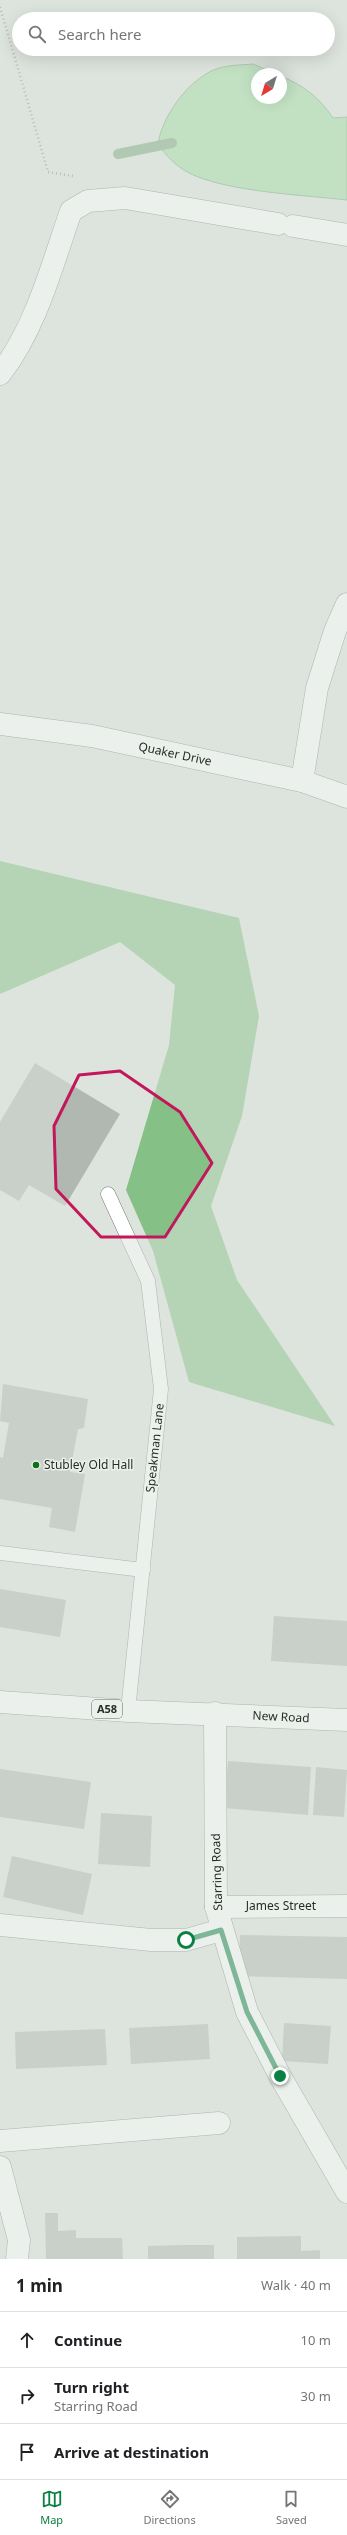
<!DOCTYPE html>
<meta charset="utf-8">
<style>
:root{--surface:#fff;--page:#f2f2f2;--text:#202124;--muted:#757577;--line:#e0e0e0;--accent:#0b8043}
body{margin:0;font-family:"Noto Sans",sans-serif;background:var(--page);color:var(--text)}
.compass{position:absolute;left:251px;top:68px;width:36px;height:36px;border-radius:50%;background:var(--surface);box-shadow:0 4px 16px #0002;rotate:218deg}
.stop{position:absolute;width:12px;height:12px;margin:-9px;border:3px solid #0b8043;border-radius:50%;background:#fff}
.stop.end{background:#0b8043;border-color:#fff;box-shadow:0 1px 4px #0008}
.list{margin:0;padding:0;list-style:none}
h2{display:flex;justify-content:space-between;align-items:center;height:52px;margin:0;padding:0 16px;font-size:17px}
h2 small{font-size:13px;font-weight:400;color:var(--muted)}
.list li{display:grid;grid-template-columns:26px 1fr auto;gap:12px;align-items:center;box-sizing:border-box;height:56px;padding:0 16px;border-top:1px solid var(--line)}
.list b{display:block;font-size:15px;white-space:nowrap}
.list p{margin:0;font-size:13px;white-space:nowrap;color:var(--muted)}
.list em{font-size:13px;font-style:normal;color:var(--muted)}
.icon{flex:none;width:22px;height:22px;fill:none;stroke:currentColor;stroke-width:2;stroke-linecap:round;stroke-linejoin:round}
.map{position:relative;flex:none;width:347px;height:2259px;overflow:hidden}
.search{position:absolute;background:var(--surface);box-shadow:0 4px 16px #0002;left:12px;right:12px;top:12px;height:44px;display:flex;align-items:center;gap:10px;box-sizing:border-box;padding:0 14px;border-radius:22px;color:var(--muted);font-size:15px}
.sheet{height:220px;background:var(--surface)}
nav{display:flex;justify-content:space-around;align-items:center;box-sizing:border-box;height:56px;border-top:1px solid var(--line);background:var(--surface);font-size:11px;color:var(--muted)}
nav a{display:grid;justify-items:center;gap:2px}
nav .on{color:var(--accent)}
.map>svg:first-child{display:block}
.forest{fill:#85c086}
.water{fill:#a1dda2;stroke:#7da87e}
.lines{fill:none;stroke-linecap:round;stroke-linejoin:round}
.stream{stroke:#7da87e;stroke-width:10}
.building{fill:#b1b8b1}
.lane-casing{stroke:#757b75;stroke-width:15}
.street-casing{stroke:#757b75;stroke-width:23}
.highway-casing{stroke:#757b75;stroke-width:23}
.path{stroke:#8a8f8a;stroke-width:2.5;stroke-dasharray:1 3;stroke-linecap:butt}
.lane{stroke:#fff;stroke-width:14}
.street{stroke:#fff;stroke-width:22}
.highway{stroke:#fff;stroke-width:22}
.route{stroke:#0b8043;stroke-width:5}
.marked{fill:none;stroke:#c2185b;stroke-width:3;stroke-linejoin:round}
.poi-dot{fill:#0e701f;stroke:#eaf1ea;stroke-width:1.5}
.labels{text-anchor:middle;stroke-width:3;stroke-linejoin:round;paint-order:stroke}
.shield{fill:#eaf1ea;stroke:#636663;stroke-width:1}
.shield-label{font-size:11px;font-weight:bold;fill:#292b29}
.street-label{font-size:12px;fill:#292b29;stroke:#eaf1ea}
.poi-label{font-size:12px;fill:#292b29;stroke:#eaf1ea;text-anchor:start}
</style>
<div class="map">
<svg width="347" height="2259" viewBox="0 0 347 2259">
<rect width="100%" height="100%" fill="#dde4dd"/>
<polygon class="forest" points="0,861 239,918 259,1016 242,1116 211,1206 237,1280 335,1426 189,1382 153,1251 126,1190 169,1045 175,985 120,942 0,994"/>
<path class="water" d="M253 64 276 74H257V98H281V76C304 86 319 97 333 118L347 117V200C304 195 227 192 189 173 176 166 166 156 158 144 162 116 189 79 216 69 227 65 242 65 253 64Z"/>
<g class="lines">
<polyline class="stream" points="118,154 172,143"/>
</g>
<g class="building">
<polygon points="35,1063 120,1114 65,1206 29,1185 19,1201 0,1190 0,1122"/>
<polygon points="3,1384 88,1399 84,1428 78,1429 70,1472 85,1474 75,1532 49,1527 52,1508 0,1499 0,1457 3,1458 9,1423 0,1421"/>
<polygon points="0,1589 66,1600 60,1637 0,1627"/>
<polygon points="274,1616 347,1621 347,1666 271,1661"/>
<polygon points="228,1761 311,1767 308,1815 224,1808"/>
<polygon points="316,1767 347,1770 344,1817 313,1815"/>
<polygon points="0,1769 91,1782 84,1829 0,1817"/>
<polygon points="101,1813 152,1816 150,1867 98,1864"/>
<polygon points="12,1856 92,1874 83,1915 3,1897"/>
<polygon points="240,1935 347,1937 347,1979 239,1976"/>
<polygon points="284,2023 331,2026 328,2064 282,2061"/>
<polygon points="208,2024 210,2059 131,2064 129,2028"/>
<polygon points="105,2029 107,2065 16,2069 15,2032"/>
<polygon points="45,2213 58,2213 58,2231 76,2230 76,2238 122,2238 123,2259 46,2259"/>
<polygon points="301,2236 301,2251 320,2250 320,2259 237,2259 237,2237"/>
<polygon points="181,2245 214,2245 214,2259 148,2259 148,2246"/>
</g>
<g class="lines">
<g class="lane-casing">
<g id="lane">
<polyline points="108,1194 148,1281 161,1389 128,1711"/>
<polyline points="0,1553 143,1570"/>
</g>
</g>
<g class="street-casing">
<g id="street">
<polyline points="293,226 347,235"/>
<path d="M0 374C36 328 52 265 71 211L88 201 125 198 278 224"/>
<polyline points="0,724 92,736 302,781 347,797"/>
<polyline points="302,781 317,688 335,631 347,604"/>
<polyline points="215,1713 216,1907 247,2012 280,2076 347,2192"/>
<polyline points="216,1907 347,1906"/>
<polyline points="0,1925 151,1940 186,1940 221,1930"/>
<polyline points="0,2141 219,2123"/>
<polyline points="0,2167 19,2240 17,2259"/>
</g>
</g>
<g class="highway-casing">
<polyline id="highway" points="0,1702 128,1711 347,1720"/>
</g>
<polyline class="path" points="0,7 48,172 73,176"/>
<use href="#lane" class="lane"/>
<use href="#street" class="street"/>
<use href="#highway" class="highway"/>
</g>
<g class="lines">
<polyline class="route" points="186,1940 221,1930 247,2012 280,2076"/>
</g>
<path d="M0 0H347V2259H0ZM120 1071 180 1112 212 1163 165 1237H101L56 1189 54 1126 79 1075Z" fill="#dde4dd" fill-opacity=".55" fill-rule="evenodd"/>
<path class="marked" d="M120 1071 180 1112 212 1163 165 1237H101L56 1189 54 1126 79 1075Z"/>
<circle class="poi-dot" cx="36" cy="1465" r="4"/>
<g class="labels">
<rect class="shield" x="92" y="1700" width="30" height="18" rx="3"/>
<g class="shield-label">
<text x="107" y="1713">A58</text>
</g>
<g class="street-label">
<text transform="translate(175 754) rotate(12)" y="4">Quaker Drive</text>
<text transform="translate(155 1448) rotate(-84)" y="4">Speakman Lane</text>
<text transform="translate(281 1717) rotate(3)" y="4">New Road</text>
<text transform="translate(217 1872) rotate(-92)" y="4">Starring Road</text>
<text x="281" y="1910">James Street</text>
</g>
<g class="poi-label">
<text x="44" y="1469">Stubley Old Hall</text>
</g>
</g>
</svg>
<svg class="compass" viewBox="-18 -18 36 36"><path d="M0-13l5 13h-10z" fill="#e53935"/><path d="M0 13l5-13h-10z" fill="#757577"/></svg>
<div class="stop" style="left:186px;top:1940px"></div>
<div class="stop end" style="left:280px;top:2076px"></div>
<div class="search"><svg class="icon" aria-label="search" viewBox="0 0 24 24"><circle cx="10" cy="10" r="6"/><path d="M15 15l6 6"/></svg>Search here</div>
</div>
<section class="sheet">
<h2>1 min<small>Walk · 40 m</small></h2>
<ul class="list">
<li><svg class="icon" aria-label="ahead" viewBox="0 0 24 24"><path d="M12 20V5M6 11l6-6 6 6"/></svg><div><b>Continue</b></div><em>10 m</em></li>
<li><svg class="icon" aria-label="right" viewBox="0 0 24 24"><path d="M7 20v-9h11M14 6l5 5-5 5"/></svg><div><b>Turn right</b><p>Starring Road</p></div><em>30 m</em></li>
<li><svg class="icon" aria-label="arrive" viewBox="0 0 24 24"><path d="M6 21V4h12l-3 4 3 4H6"/></svg><div><b>Arrive at destination</b></div></li>
</ul>
</section>
<nav>
<a class="on"><svg class="icon" aria-label="map" viewBox="0 0 24 24"><path d="M3 6l6-2 6 2 6-2v14l-6 2-6-2-6 2zM9 4v14M15 6v14"/></svg>Map</a>
<a><svg class="icon" aria-label="directions" viewBox="0 0 24 24"><path d="M12 3l9 9-9 9-9-9zM9 14v-3h6M13 9l2 2-2 2"/></svg>Directions</a>
<a><svg class="icon" aria-label="saved" viewBox="0 0 24 24"><path d="M7 4h10v16l-5-4-5 4z"/></svg>Saved</a>
</nav>
